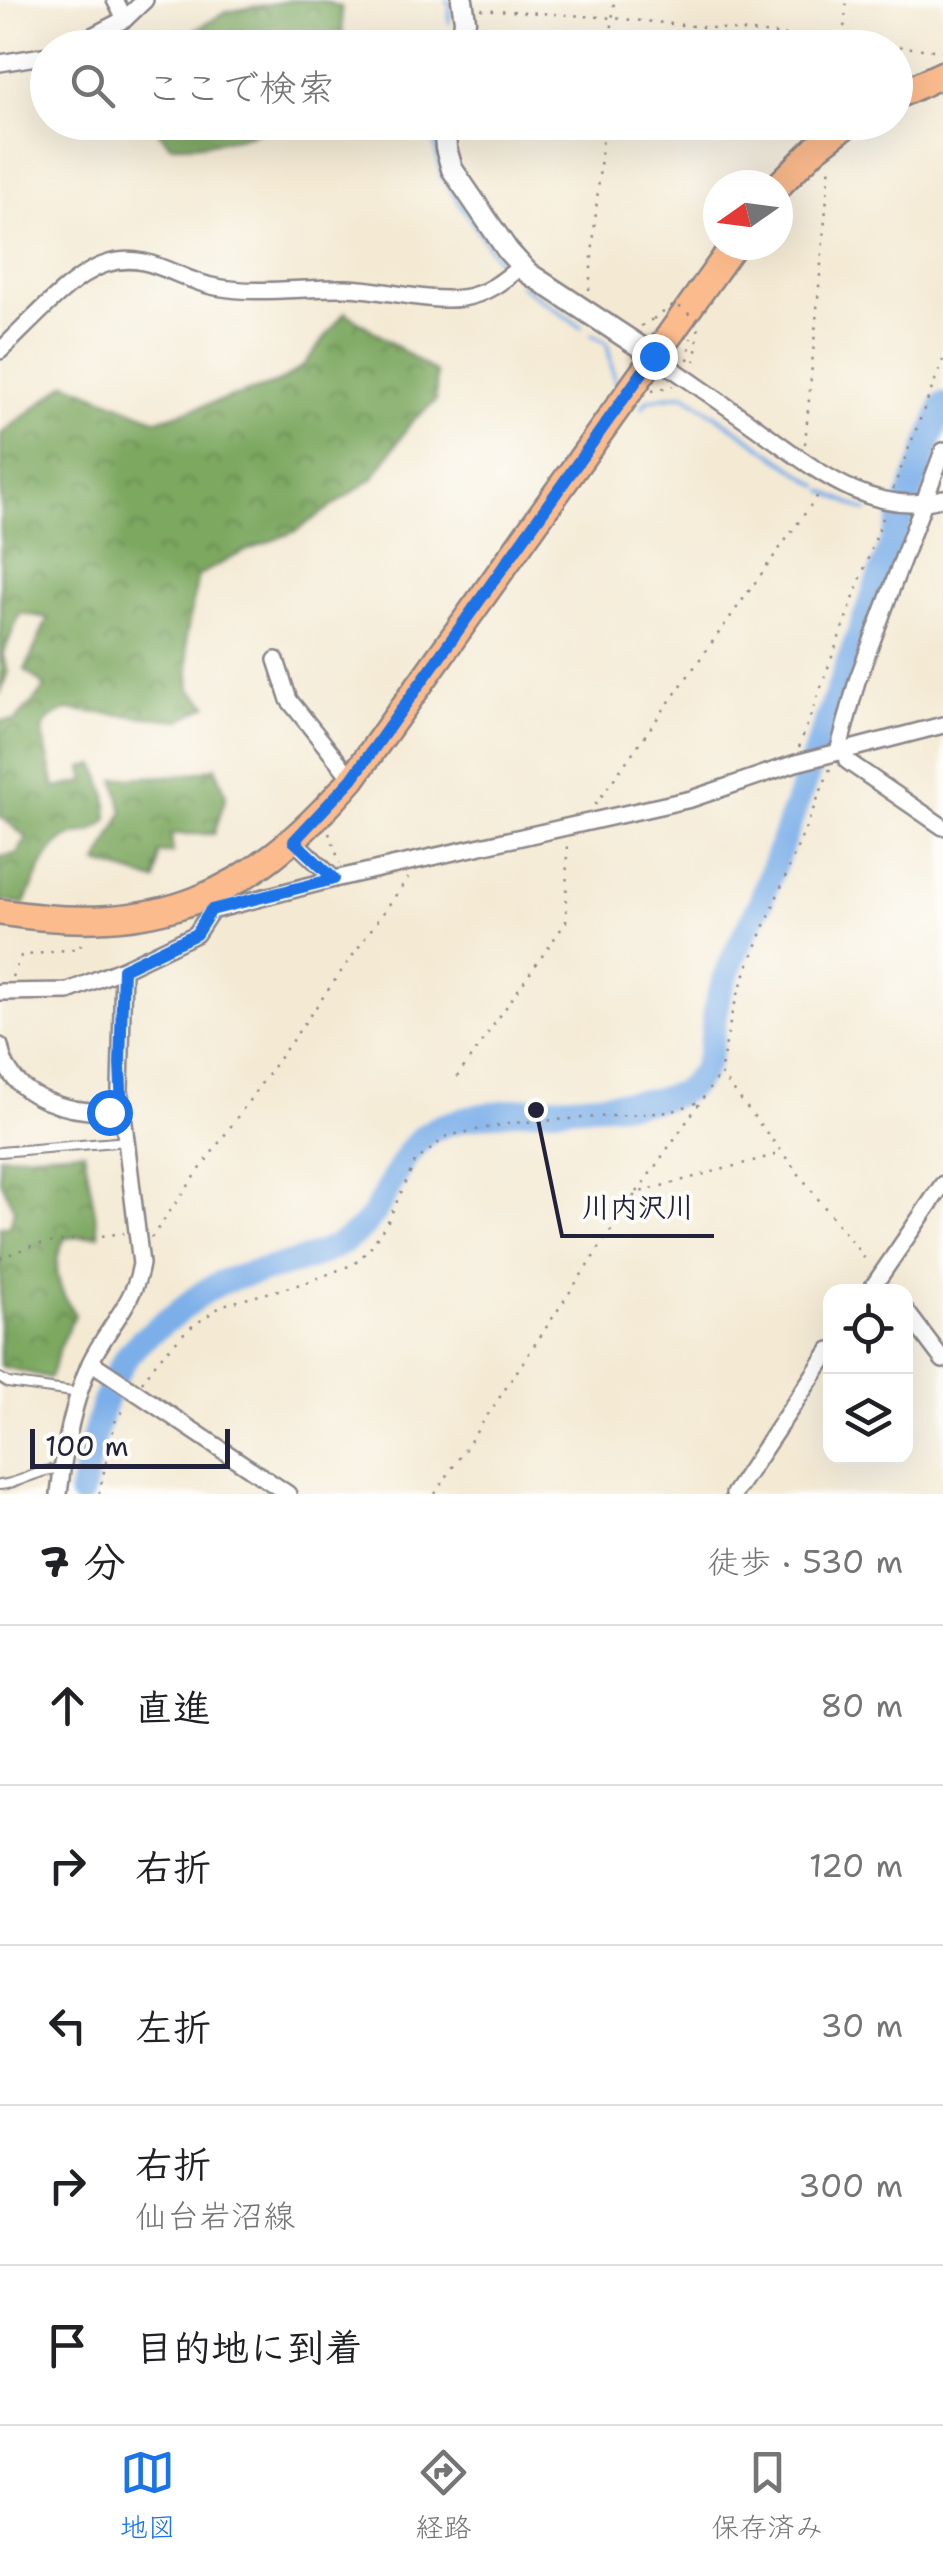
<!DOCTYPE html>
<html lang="ja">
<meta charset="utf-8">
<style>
:root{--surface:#fff;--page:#f2f2f2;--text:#202124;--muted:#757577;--line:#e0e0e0;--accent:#1a73e8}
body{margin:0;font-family:"Shantell Sans","Klee One",sans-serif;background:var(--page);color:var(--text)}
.controls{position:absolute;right:30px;bottom:30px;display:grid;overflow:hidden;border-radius:20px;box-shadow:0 10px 40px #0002}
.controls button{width:90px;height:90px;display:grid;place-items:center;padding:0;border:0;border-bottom:2px solid var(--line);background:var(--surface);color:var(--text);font:50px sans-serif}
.compass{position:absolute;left:703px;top:170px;width:90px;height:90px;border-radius:50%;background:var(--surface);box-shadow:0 10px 40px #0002;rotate:256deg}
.scale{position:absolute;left:30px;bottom:25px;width:200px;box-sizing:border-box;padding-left:10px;border:5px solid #22223b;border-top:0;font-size:28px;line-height:35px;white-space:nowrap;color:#22223b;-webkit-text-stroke:8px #fdfcf7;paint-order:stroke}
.stop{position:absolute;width:30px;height:30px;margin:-22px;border:8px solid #1a73e8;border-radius:50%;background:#fff}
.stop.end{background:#1a73e8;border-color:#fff;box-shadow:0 2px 10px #0008}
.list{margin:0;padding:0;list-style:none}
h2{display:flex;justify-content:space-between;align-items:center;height:130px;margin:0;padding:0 40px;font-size:42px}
h2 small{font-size:32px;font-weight:400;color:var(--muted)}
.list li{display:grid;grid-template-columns:65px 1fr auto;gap:30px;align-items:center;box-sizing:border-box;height:160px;padding:0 40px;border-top:2px solid var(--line)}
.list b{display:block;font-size:38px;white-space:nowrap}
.list p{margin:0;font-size:32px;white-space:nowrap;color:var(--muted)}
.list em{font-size:32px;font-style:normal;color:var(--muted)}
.icon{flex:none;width:55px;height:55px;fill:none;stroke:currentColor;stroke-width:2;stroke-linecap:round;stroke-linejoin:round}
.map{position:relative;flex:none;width:943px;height:1494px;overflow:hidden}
.search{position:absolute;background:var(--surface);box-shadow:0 10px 40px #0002;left:30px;right:30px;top:30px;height:110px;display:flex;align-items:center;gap:25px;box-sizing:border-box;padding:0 35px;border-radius:55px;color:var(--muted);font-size:38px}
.sheet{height:930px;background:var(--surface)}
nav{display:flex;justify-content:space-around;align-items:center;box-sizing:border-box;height:140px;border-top:2px solid var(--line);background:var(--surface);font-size:28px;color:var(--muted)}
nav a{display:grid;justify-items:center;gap:5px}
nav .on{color:var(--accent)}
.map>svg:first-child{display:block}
.forest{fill:url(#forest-crowns);stroke:#50654e;stroke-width:2.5}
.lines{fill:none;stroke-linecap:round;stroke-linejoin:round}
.stream{stroke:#7cafe9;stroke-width:4}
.river{stroke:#7cafe9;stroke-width:25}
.service-casing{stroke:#8b8688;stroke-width:12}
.minor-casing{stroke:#8b8688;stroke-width:20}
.tertiary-casing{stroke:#8b8688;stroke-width:25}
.primary-casing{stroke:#8b8688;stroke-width:30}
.path{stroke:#8b8688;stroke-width:2.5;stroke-dasharray:2.5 8;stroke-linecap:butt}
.service{stroke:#fff;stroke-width:8}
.minor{stroke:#fff;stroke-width:15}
.tertiary{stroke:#fff;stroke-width:20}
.primary{stroke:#fbbb8d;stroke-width:25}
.path-bridge{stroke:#8b8688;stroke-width:2.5;stroke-dasharray:2.5 8;stroke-linecap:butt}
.route{stroke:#1a73e8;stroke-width:12}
.leader{fill:none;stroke:#22223b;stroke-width:4}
.callout-dot{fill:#22223b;stroke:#fdfcf7;stroke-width:4}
.callout-label{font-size:28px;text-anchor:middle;font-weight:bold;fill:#22223b;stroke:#fdfcf7;stroke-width:8;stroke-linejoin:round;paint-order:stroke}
</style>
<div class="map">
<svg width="943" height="1494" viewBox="0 0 943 1494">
<defs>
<pattern id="forest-crowns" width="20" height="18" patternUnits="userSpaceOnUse" patternTransform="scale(2.5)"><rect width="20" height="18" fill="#7da860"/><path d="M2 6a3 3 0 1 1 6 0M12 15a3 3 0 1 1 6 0" fill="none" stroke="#668850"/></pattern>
</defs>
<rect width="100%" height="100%" fill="#fdfcf7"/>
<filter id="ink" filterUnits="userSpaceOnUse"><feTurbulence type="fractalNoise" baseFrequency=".01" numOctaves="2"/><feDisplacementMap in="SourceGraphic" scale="20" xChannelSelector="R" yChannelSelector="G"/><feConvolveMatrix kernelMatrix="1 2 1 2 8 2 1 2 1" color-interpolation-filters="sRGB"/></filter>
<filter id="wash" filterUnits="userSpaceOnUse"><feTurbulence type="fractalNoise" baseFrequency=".0048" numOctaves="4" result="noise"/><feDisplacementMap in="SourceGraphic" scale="40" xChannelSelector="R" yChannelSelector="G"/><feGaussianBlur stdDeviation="2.25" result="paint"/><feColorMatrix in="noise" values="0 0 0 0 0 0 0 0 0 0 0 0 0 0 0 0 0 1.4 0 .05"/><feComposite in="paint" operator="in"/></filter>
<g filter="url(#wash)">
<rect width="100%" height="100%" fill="#f4ead4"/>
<g class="forest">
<polygon points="292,0 323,1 341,7 344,47 166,47 226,12"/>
<path d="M151 123V122L280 123C243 139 211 146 170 145Z"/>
<path d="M345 312 436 373V401L412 421 373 478 296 531 243 552 198 576 186 637 190 689 208 705 181 720 66 710 50 718 42 729 55 788 85 782 83 767 96 765 106 794 108 819C90 838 86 829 66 838 46 848 34 886 24 905L0 900V857L16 854 27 838 0 816V721H15L46 687 25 670 48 618 20 613 3 655 8 671 0 695 1 434 67 383 157 420 278 383 303 366Z"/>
<path d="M216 767 226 796 214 834H171L173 853H159L156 881 98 863 123 812 115 779C148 775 186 779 216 767Z"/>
<path d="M84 1151 99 1235 65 1238C49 1265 59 1290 75 1315L62 1341 50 1378 0 1366V1226H10L14 1209 0 1180V1156Z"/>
</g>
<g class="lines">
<g class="stream">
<polyline points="447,0 450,6 449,22"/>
<polyline points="441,48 446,34"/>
<polyline points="430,122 442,177 499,262"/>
<polyline points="519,284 581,327"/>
<polyline points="592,335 607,343 615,382"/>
<polyline points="642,408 648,400 684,394 819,486"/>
<polyline points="824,491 866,511"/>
<polyline points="895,514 903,514"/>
</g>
<path class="river" d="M81 1494C89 1456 103 1389 126 1358 138 1340 160 1326 177 1313 192 1301 209 1286 228 1280 272 1266 317 1263 355 1234 392 1205 396 1141 444 1125 493 1108 550 1109 601 1104 628 1102 668 1104 689 1087 717 1064 710 1033 717 1003 727 968 742 938 759 906L943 405"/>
</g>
</g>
<g filter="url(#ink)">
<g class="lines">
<g class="service-casing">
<g id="service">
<polyline points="0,1152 127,1141"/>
<polyline points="0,1378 8,1383 80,1393"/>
<path d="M0 1485C22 1483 40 1468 62 1469"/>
</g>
</g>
<g class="minor-casing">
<g id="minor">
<polyline points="115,0 125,19"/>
<polyline points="69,48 125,19 145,0"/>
<polyline points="0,63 48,55"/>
<path d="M0 351C28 325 71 275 106 264 148 250 177 280 216 287 259 295 304 287 347 288 383 289 428 303 462 298 487 294 502 282 521 266"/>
<path d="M654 356C688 379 722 403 756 427 810 465 872 520 943 498"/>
<polyline points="276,660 289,700 352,779"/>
<polyline points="845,750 847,761 943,827"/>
<polyline points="838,752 857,681 943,451"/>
<polyline points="294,841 334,879 691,799 796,763 943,725"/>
<polyline points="0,992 68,991 123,969"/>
<path d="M0 1046C9 1102 75 1115 122 1111"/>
<polyline points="870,1291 943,1184"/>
<polyline points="906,1311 943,1360"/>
<polyline points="91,1362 288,1494"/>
<path d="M59 1494C64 1449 72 1405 90 1363 106 1329 135 1302 141 1264L120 1090 123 969 196 934 211 911 334 879"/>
<polyline points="734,1494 830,1350"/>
</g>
</g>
<g class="tertiary-casing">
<g id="tertiary">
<polyline points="462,0 465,20 462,48"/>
<polyline points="444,122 446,148 452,169 508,251 528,273 654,356"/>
</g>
</g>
<g class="primary-casing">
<g id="primary">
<polyline points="896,96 943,74"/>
<polyline points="778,186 816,148 850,122"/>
<path d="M0 912C158 937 248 899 352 779L734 245"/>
</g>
</g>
<g class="path">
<polyline points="481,9 613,18 943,51"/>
<polyline points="610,48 614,0"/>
<polyline points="842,48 847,0"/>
<polyline points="589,290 604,122"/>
<polyline points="641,326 653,319"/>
<polyline points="688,360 691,338"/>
<polyline points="652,391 673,386"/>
<polyline points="805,444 830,163"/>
<polyline points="893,489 943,360"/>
<polyline points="799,747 884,515"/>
<polyline points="830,769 744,976 732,1013 720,1073 869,1264"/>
<polyline points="595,805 821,491"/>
<polyline points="329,833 340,863"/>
<polyline points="12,977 21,956 80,948 82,939"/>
<polyline points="457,1077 566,922 567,844"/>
<polyline points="637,1192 699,1104"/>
<polyline points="151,1238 408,878"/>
<polyline points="0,1258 34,1245 124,1233"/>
<polyline points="142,1382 158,1360 187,1330 223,1305 308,1282 354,1264 369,1250 388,1221 415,1162 447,1136 511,1123 670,1112 701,1101 720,1073"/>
<polyline points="99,1494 115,1422 127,1405"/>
<polyline points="435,1494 636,1193 782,1153"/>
</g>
<use href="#service" class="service"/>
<use href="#minor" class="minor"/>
<use href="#tertiary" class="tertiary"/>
<use href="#primary" class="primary"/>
<polyline class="path-bridge" points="653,319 676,304 699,322 695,361"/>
</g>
</g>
<g class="lines" filter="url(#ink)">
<polyline class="route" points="109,1112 122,1111 120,1064 123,969 196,934 211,910 334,879 294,841 352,779 654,356"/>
</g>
<path class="leader" d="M536 1110L562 1236H714"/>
<circle class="callout-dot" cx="536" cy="1110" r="10"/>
<g class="callout-label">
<text x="638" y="1217">川内沢川</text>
</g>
</svg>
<div class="controls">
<button><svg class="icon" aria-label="locate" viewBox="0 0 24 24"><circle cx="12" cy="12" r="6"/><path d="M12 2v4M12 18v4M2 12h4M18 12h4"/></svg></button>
<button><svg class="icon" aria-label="layers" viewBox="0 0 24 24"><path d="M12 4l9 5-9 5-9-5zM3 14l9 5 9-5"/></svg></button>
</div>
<svg class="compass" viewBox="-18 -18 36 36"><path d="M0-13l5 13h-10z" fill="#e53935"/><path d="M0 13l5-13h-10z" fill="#757577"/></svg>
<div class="scale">100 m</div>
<div class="stop" style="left:109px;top:1112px"></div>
<div class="stop end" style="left:654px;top:356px"></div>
<div class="search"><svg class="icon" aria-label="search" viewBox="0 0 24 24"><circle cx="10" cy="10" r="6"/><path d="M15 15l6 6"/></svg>ここで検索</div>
</div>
<section class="sheet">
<h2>7 分<small>徒歩 · 530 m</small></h2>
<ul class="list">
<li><svg class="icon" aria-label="ahead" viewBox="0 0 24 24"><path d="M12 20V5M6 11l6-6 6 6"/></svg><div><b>直進</b></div><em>80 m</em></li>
<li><svg class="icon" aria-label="right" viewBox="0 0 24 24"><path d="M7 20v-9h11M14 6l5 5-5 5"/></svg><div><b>右折</b></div><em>120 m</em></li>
<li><svg class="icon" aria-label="left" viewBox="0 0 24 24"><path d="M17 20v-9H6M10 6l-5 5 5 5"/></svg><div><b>左折</b></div><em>30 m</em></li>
<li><svg class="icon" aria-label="right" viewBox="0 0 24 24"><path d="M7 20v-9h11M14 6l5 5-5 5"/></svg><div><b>右折</b><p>仙台岩沼線</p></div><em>300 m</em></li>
<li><svg class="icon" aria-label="arrive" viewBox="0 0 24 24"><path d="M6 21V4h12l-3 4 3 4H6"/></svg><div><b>目的地に到着</b></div></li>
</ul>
</section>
<nav>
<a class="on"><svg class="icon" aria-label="map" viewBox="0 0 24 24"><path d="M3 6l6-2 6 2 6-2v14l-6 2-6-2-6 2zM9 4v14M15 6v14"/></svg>地図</a>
<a><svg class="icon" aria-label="directions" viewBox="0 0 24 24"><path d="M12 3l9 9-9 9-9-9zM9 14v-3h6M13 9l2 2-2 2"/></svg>経路</a>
<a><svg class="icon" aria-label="saved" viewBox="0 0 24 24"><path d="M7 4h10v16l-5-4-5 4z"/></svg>保存済み</a>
</nav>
